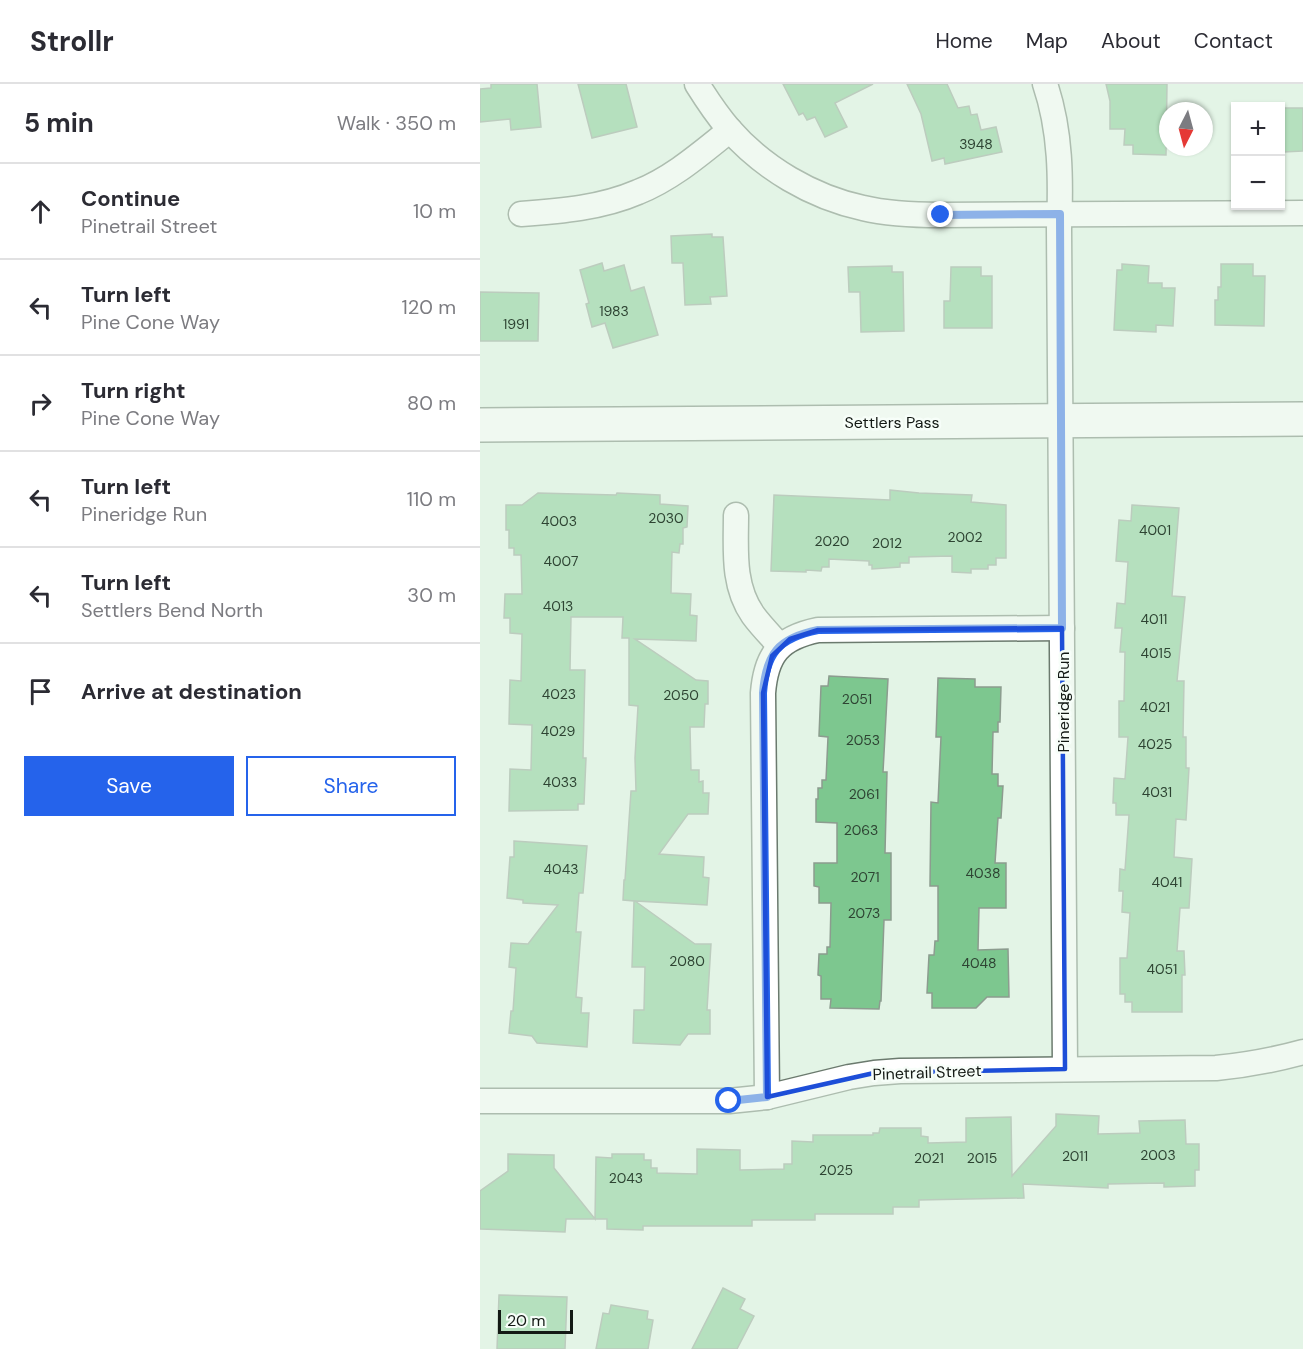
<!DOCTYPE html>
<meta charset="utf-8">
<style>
:root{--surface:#fff;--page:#f2f2f3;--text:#2b2b33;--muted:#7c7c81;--line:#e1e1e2;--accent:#2563eb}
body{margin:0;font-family:"DM Sans",sans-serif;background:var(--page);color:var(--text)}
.controls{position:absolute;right:18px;top:18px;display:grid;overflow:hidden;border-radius:0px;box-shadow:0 2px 4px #0004}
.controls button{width:54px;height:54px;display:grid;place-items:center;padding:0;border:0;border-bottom:2px solid var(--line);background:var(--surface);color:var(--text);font:30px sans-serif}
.compass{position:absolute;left:679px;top:18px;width:54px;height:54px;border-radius:50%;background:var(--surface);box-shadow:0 2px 4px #0004;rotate:186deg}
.scale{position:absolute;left:18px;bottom:15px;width:75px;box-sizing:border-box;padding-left:6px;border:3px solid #131914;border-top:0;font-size:16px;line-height:21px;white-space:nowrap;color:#131914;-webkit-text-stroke:4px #f7fef9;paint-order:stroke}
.stop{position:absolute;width:18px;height:18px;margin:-14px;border:4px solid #2563eb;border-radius:50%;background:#fff}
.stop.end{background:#2563eb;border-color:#fff;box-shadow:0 2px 6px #0008}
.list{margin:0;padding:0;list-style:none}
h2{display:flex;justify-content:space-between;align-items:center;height:78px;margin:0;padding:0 24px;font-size:26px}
h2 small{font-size:20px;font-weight:400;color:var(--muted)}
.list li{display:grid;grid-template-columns:39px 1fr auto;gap:18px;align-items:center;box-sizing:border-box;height:96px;padding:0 24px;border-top:2px solid var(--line)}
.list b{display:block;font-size:22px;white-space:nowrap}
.list p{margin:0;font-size:20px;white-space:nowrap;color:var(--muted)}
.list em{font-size:20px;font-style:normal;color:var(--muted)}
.actions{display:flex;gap:12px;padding:18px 24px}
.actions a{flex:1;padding:14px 0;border:2px solid var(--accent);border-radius:0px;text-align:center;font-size:21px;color:var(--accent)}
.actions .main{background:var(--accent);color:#fff}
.icon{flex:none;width:33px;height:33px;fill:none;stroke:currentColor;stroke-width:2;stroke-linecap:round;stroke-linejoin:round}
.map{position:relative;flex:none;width:823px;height:1265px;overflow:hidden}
header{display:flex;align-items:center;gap:36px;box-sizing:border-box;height:84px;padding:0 30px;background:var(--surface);border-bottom:2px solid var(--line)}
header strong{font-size:28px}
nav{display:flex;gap:33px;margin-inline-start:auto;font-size:21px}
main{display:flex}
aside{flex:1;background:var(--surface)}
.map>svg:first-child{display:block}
.building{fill:#7dc78f;stroke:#8c9c8f;stroke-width:1.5}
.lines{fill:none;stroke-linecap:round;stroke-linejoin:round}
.street-casing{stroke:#6b7a6e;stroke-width:27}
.secondary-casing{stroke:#6b7a6e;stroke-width:36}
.street{stroke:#fff;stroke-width:24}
.secondary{stroke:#fff;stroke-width:33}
.route{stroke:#2563eb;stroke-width:8}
.marked{fill:none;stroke:#1d4ed8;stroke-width:4.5;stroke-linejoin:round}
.labels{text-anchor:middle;stroke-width:5;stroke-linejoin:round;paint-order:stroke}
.number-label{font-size:14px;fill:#2e4433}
.street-label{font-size:16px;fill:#131914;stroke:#f7fef9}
</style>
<header>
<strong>Strollr</strong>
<nav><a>Home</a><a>Map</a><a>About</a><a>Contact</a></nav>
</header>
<main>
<aside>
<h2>5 min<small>Walk · 350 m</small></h2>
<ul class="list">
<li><svg class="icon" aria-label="ahead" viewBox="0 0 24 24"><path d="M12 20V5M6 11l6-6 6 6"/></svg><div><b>Continue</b><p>Pinetrail Street</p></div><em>10 m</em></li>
<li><svg class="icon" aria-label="left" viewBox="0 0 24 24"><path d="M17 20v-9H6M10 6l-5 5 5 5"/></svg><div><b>Turn left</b><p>Pine Cone Way</p></div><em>120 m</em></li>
<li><svg class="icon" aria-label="right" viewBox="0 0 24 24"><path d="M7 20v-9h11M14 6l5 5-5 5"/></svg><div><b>Turn right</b><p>Pine Cone Way</p></div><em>80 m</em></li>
<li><svg class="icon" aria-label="left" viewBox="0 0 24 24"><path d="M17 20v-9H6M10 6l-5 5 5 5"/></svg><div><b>Turn left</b><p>Pineridge Run</p></div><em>110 m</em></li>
<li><svg class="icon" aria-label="left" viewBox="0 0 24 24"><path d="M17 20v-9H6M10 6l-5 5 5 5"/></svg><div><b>Turn left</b><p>Settlers Bend North</p></div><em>30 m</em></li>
<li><svg class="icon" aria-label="arrive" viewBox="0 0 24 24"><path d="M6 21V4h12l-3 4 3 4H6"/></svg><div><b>Arrive at destination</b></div></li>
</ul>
<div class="actions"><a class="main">Save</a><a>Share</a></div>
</aside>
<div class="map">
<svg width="823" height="1265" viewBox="0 0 823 1265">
<rect width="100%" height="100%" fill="#e3f4e6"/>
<g class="building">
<polygon points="11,0 57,0 61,43 31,46 30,35 0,38 0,5 11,4"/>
<polygon points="98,0 146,0 157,43 112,54"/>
<polygon points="303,0 393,0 355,19 367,43 345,53 335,33 327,36 323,29 319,31"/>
<polygon points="427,0 467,0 478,24 489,22 491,31 497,30 501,46 516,43 522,68 465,80 464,74 452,77 441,30"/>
<polygon points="626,0 687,0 686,71 653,70 653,61 644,61 645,45 630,45 630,17"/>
<polygon points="804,24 823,24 823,67 804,68"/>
<polygon points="232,150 232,153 243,153 247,212 230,213 231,220 205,221 203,179 192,179 191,152"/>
<polygon points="122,179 124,187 144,181 151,207 164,203 178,251 133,264 125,239 112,243 106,220 109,219 100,186"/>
<polygon points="642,180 669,182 668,199 682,199 682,204 695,204 693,242 676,241 676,248 634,246 637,186 642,186"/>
<polygon points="741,180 773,180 773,192 785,192 784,242 735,241 735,216 738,216 738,203 741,203"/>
<polygon points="412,182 412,188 423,188 424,247 381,248 380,208 369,208 368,183"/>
<polygon points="471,183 501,183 501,192 512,192 512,244 464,244 464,217 470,217"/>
<polygon points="0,208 59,209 58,257 0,257"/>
<polygon points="410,406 439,409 492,411 491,418 526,421 526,474 516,474 516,481 508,481 508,485 491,485 491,489 472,488 472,472 429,473 429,479 420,479 420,483 392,485 392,481 389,481 389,477 349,475 349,483 342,483 341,487 326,486 326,488 291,487 294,411 410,416"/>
<polygon points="58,409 136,411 137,409 180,411 180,420 208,422 207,443 203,444 203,460 200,460 199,469 192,468 191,509 211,510 210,531 217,532 216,557 155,555 216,596 228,597 228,620 225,620 224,643 210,643 211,686 219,686 219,698 223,697 223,709 229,709 228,730 208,730 179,770 224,773 223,793 229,794 227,821 155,817 215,860 231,860 227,926 230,926 230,950 208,950 200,961 153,959 154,926 164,926 165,883 152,883 154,817 143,816 144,796 145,796 151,707 156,707 155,674 158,622 149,621 149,554 142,554 143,533 91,533 90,586 105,586 103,674 106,674 104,720 98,720 98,726 29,727 30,685 51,686 52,641 29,640 30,596 41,597 42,550 30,549 30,534 24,534 25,510 42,510 41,471 34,471 34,464 29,464 29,446 26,446 26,421 42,421"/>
<polygon points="652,421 699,424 692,512 705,513 697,597 704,597 703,653 706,653 706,684 709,684 706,736 696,735 694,773 712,775 709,824 700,824 697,867 704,867 705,891 702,891 702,928 652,928 652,918 645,918 645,910 640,910 640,874 647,874 650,829 642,828 643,807 639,807 640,785 645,786 649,731 636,731 636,719 633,719 634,694 645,695 648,653 639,653 639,617 644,617 645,568 640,568 642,544 635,544 637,519 645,520 648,478 636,477 639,436 651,437"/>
<polygon points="349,592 408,595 403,688 407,688 405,769 411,769 411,836 404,836 401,917 400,917 399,925 350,924 351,915 341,915 341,892 338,891 339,870 347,870 347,863 350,863 351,819 339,819 339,803 334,802 334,779 357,779 357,739 336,738 336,715 338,715 338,704 342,704 342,696 346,696 348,653 339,652 341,602 348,602"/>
<polygon points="458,594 495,595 495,603 521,603 520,638 518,638 518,648 513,648 512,690 518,690 518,702 523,702 521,734 518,734 515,779 526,779 526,824 499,824 498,866 528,865 529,913 507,913 496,924 452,924 452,909 447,909 449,871 454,871 455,857 458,857 458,802 450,802 451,718 458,719 461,653 456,653"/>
<polygon points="34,757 107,762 103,809 99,809 96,848 101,848 96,913 102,914 101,929 109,929 107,963 57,959 52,952 29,949 31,927 33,927 36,884 29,883 31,859 48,860 78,821 43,819 43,816 27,814 30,773 34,773"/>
<polygon points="576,1030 619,1032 618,1050 660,1049 659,1037 705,1036 706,1060 719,1060 719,1086 715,1086 715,1102 684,1103 684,1099 628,1100 628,1104 543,1100 544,1114 439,1116 439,1123 413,1123 413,1130 335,1130 335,1136 272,1136 272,1142 163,1142 163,1146 127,1145 127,1135 86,1135 85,1148 0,1145 0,1107 28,1087 28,1070 74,1071 74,1084 115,1135 116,1073 132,1074 132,1070 164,1070 164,1076 171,1076 171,1084 177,1084 177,1089 217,1090 217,1065 260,1066 260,1086 304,1085 304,1080 312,1080 312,1057 333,1058 333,1051 393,1051 393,1049 399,1049 400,1044 441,1044 441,1052 448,1053 448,1059 486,1058 486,1034 531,1033 532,1092 576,1042"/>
<polygon points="243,1204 265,1215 260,1225 274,1232 257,1265 212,1265"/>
<polygon points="19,1211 87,1213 85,1265 17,1265"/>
<polygon points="131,1221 168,1227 167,1235 173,1236 168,1265 116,1265 123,1229 129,1230"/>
</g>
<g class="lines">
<g class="street-casing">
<g id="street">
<path d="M217 0C227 16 237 31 249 45 283 84 332 113 383 124 408 130 435 131 461 131L823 129"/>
<path d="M565 0C581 47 581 96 579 145L585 985"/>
<path d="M41 130C81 127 121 124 158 108 193 94 221 69 250 46"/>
<path d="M256 431C256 465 252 501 273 531 281 542 291 552 300 562"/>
<path d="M287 1013 283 609C286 571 299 554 338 546L582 544"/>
<path d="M0 1017H249L287 1013 369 993 394 989 420 987 736 984C766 981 794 976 823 968"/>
</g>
</g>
<g class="secondary-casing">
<polyline id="secondary" points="0,341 823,335"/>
</g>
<use href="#street" class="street"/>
<use href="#secondary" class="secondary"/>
</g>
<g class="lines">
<path class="route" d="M249 1017 287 1013 283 609C286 570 298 554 338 546L582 544 580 130 461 131"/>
</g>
<path d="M0 0H823V1265H0ZM582 544 585 985 394 989 287 1013 283 609 292 572 310 555 338 546Z" fill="#e3f4e6" fill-opacity=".55" fill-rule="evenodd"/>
<path class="marked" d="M582 544 585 985 394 989 287 1013 283 609 292 572 310 555 338 546Z"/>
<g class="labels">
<g class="number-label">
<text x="496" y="65">3948</text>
<text x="134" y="232">1983</text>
<text x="36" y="245">1991</text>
<text x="186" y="439">2030</text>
<text x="79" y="442">4003</text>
<text x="675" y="451">4001</text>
<text x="485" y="458">2002</text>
<text x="352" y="462">2020</text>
<text x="407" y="464">2012</text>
<text x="81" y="482">4007</text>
<text x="78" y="527">4013</text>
<text x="674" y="540">4011</text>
<text x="676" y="574">4015</text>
<text x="79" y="615">4023</text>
<text x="201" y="616">2050</text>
<text x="377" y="620">2051</text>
<text x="675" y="628">4021</text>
<text x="78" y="652">4029</text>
<text x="383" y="661">2053</text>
<text x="675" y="665">4025</text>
<text x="80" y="703">4033</text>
<text x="677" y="713">4031</text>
<text x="384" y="715">2061</text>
<text x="381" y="751">2063</text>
<text x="81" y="790">4043</text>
<text x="503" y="794">4038</text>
<text x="385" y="798">2071</text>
<text x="687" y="803">4041</text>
<text x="384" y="834">2073</text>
<text x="207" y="882">2080</text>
<text x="499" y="884">4048</text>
<text x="682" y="890">4051</text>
<text x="678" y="1076">2003</text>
<text x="595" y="1077">2011</text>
<text x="449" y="1079">2021</text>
<text x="502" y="1079">2015</text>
<text x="356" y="1091">2025</text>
<text x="146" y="1099">2043</text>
</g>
<g class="street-label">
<text x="412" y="344">Settlers Pass</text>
<text transform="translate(583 618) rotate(-90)" y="6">Pineridge Run</text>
<text transform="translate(447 988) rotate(-2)" y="6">Pinetrail Street</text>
</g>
</g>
</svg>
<div class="controls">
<button>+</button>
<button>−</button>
</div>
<svg class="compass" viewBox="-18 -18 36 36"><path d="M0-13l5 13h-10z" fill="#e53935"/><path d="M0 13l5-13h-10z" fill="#7c7c81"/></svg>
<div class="scale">20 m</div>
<div class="stop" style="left:249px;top:1017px"></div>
<div class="stop end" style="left:461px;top:131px"></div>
</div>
</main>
